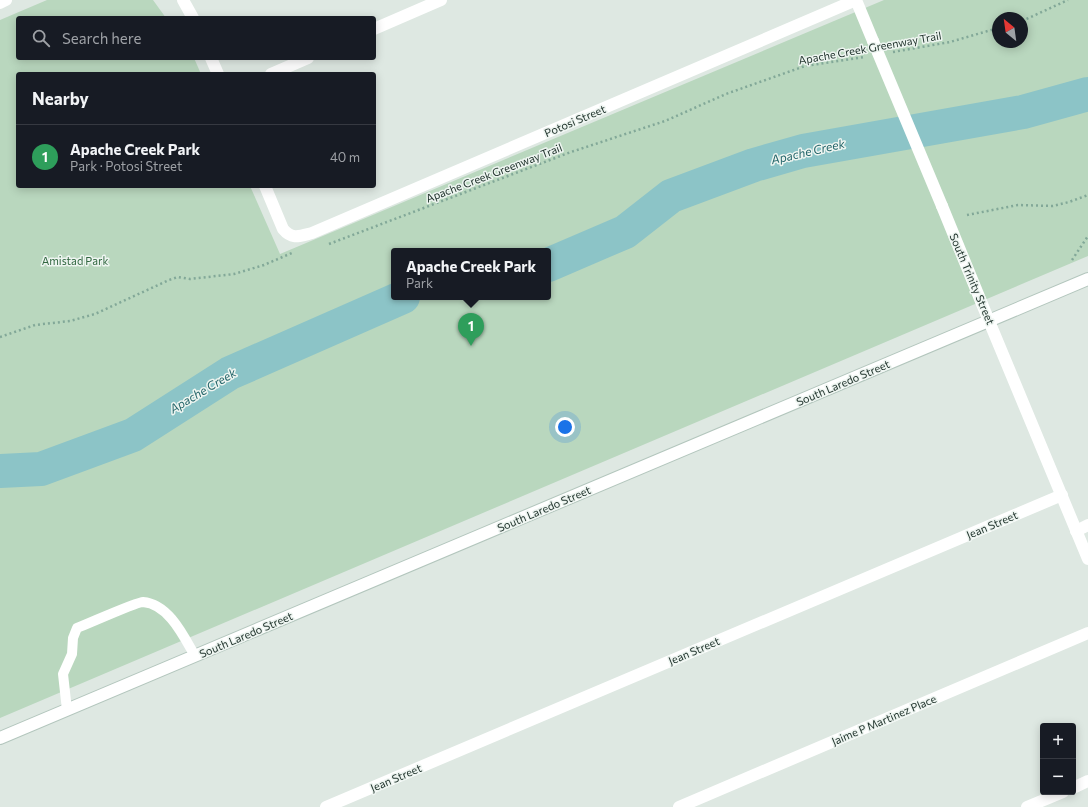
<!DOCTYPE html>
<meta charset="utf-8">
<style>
:root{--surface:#171b24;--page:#20242c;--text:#f1f3f6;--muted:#9ea1a6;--line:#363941;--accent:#e17563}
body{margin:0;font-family:Commissioner,sans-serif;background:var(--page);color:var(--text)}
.controls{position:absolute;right:12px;bottom:12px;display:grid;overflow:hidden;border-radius:4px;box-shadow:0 2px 10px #0003}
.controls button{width:36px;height:36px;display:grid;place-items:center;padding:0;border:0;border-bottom:1px solid var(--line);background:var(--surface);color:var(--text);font:20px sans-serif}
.compass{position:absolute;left:992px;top:12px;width:36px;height:36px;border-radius:50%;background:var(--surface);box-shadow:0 2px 10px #0003;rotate:331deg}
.you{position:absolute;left:565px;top:427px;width:14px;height:14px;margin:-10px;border:3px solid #fff;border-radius:50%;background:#1a73e8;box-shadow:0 0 0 6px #1a73e833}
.badge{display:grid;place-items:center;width:26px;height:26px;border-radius:50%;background:var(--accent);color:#fff;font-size:13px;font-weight:700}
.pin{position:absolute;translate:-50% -33px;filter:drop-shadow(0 1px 2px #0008)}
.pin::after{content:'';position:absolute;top:21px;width:14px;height:12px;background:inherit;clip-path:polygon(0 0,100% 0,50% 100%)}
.popup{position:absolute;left:391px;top:248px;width:160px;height:52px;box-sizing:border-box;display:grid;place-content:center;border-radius:4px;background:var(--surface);filter:drop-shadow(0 1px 3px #0005);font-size:13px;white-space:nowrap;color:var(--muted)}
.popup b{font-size:15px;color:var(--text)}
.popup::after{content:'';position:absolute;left:50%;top:100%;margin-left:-8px;border:8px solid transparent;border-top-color:var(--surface)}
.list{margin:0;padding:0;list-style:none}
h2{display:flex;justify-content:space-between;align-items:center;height:52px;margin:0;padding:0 16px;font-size:17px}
h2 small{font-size:13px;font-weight:400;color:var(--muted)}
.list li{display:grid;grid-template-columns:26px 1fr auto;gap:12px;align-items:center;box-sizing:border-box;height:64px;padding:0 16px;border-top:1px solid var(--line)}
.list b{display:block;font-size:15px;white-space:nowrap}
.list p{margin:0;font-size:13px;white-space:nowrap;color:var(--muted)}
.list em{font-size:13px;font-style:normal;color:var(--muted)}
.icon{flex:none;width:22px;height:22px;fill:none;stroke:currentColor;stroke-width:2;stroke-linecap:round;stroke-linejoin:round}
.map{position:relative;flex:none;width:1088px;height:807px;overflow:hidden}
.search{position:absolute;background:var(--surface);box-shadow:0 2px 10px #0003;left:16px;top:16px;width:360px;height:44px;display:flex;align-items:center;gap:10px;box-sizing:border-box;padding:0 14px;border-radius:4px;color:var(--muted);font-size:15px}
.panel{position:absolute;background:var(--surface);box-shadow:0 2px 10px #0003;left:16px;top:72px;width:360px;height:116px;border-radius:4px}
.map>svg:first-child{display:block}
.green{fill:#b9d7be;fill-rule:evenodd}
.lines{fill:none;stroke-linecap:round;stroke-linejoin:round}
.river{stroke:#8cc4c7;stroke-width:34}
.secondary-casing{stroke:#b3c6bd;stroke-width:14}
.path{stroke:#82a898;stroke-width:2.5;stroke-dasharray:2 3;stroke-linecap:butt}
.service{stroke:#fff;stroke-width:10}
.minor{stroke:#fff;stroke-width:12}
.tertiary{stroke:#fff;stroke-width:12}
.secondary{stroke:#fff;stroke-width:12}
.tertiary-bridge{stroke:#fff;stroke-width:12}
.labels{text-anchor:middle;stroke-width:3;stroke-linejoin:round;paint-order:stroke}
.street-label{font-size:11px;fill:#22352e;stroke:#eef5f1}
.park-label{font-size:11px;fill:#316740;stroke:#eef5f1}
.water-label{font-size:12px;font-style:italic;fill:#236569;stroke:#eef5f1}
</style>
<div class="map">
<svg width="1088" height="807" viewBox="0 0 1088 807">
<rect width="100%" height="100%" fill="#dee8e2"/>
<path class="green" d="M47 0H153L166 18H18V58H194L201 74H18V186H250L280 254 884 0H1088V256L0 718V20ZM998 18H1022V42H998ZM394 251H548V297H394Z"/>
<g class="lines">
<g class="river">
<polyline points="548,265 625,232 671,196 754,165 803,151 1023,112 1088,94"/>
<polyline points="0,471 41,469 133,435 230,373 403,297"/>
</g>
<g class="secondary-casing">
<polyline id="secondary" points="0,738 1088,279"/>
</g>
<g class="path">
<polyline points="1022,21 1068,0"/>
<polyline points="893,52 950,42 998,28"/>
<polyline points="967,215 1018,205 1053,206 1069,202 1088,195"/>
<polyline points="329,244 571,152 665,121 726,94 805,66 864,57"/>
<polyline points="1072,260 1088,236"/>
<polyline points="0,337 35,325 70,321 95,314 169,280 178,277 190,279 234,274 264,265 294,252"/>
</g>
<path class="service" d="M67 710 63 674 72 654 73 638 77 628C88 624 136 602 143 602 169 604 184 637 195 656"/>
<g class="minor">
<polyline points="183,0 193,18"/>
<polyline points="0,3 6,0"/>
<polyline points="374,29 441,0"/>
<polyline points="211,58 218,74"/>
<polyline points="271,74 308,58"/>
<path d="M265 186 283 229C292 240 300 236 312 233L856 0"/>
<polyline points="989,321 1088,559"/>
<polyline points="1076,531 1088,525"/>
<polyline points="1073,788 1088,781"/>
<polyline points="326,807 1062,495"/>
<polyline points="679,807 1088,633"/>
<polyline points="1027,807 1063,792"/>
</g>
<g class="tertiary">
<polyline points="856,0 873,41"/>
<polyline points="942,206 989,321"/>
</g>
<use href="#secondary" class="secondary"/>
<polyline class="tertiary-bridge" points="873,41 942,206"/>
</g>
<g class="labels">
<g class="street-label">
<text transform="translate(870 48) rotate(-10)" y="4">Apache Creek Greenway Trail</text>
<text transform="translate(575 121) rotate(-23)" y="4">Potosi Street</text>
<text transform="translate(494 173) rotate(-21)" y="4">Apache Creek Greenway Trail</text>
<text transform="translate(972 279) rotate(67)" y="4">South Trinity Street</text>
<text transform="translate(843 383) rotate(-23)" y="4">South Laredo Street</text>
<text transform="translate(544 509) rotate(-23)" y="4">South Laredo Street</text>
<text transform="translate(992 525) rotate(-23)" y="4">Jean Street</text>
<text transform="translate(246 635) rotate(-23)" y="4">South Laredo Street</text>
<text transform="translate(694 651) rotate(-23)" y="4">Jean Street</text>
<text transform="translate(884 720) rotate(-23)" y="4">Jaime P Martinez Place</text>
<text transform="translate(396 778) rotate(-23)" y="4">Jean Street</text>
</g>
<g class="park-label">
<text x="75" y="265">Amistad Park</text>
</g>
<g class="water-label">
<text transform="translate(808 152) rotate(-13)" y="4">Apache Creek</text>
<text transform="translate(203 391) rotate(-31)" y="4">Apache Creek</text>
</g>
</g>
</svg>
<div class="controls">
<button>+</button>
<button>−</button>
</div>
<svg class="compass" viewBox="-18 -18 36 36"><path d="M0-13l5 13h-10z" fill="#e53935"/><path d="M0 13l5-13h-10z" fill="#9ea1a6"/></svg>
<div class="you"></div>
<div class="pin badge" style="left:471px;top:346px;background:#2e9e5b">1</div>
<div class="popup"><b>Apache Creek Park</b>Park</div>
<div class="search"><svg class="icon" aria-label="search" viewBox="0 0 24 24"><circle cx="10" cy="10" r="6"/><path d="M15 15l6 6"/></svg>Search here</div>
<section class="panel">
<h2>Nearby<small></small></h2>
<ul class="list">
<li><span class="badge" style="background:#2e9e5b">1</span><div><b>Apache Creek Park</b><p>Park · Potosi Street</p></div><em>40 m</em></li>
</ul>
</section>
</div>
